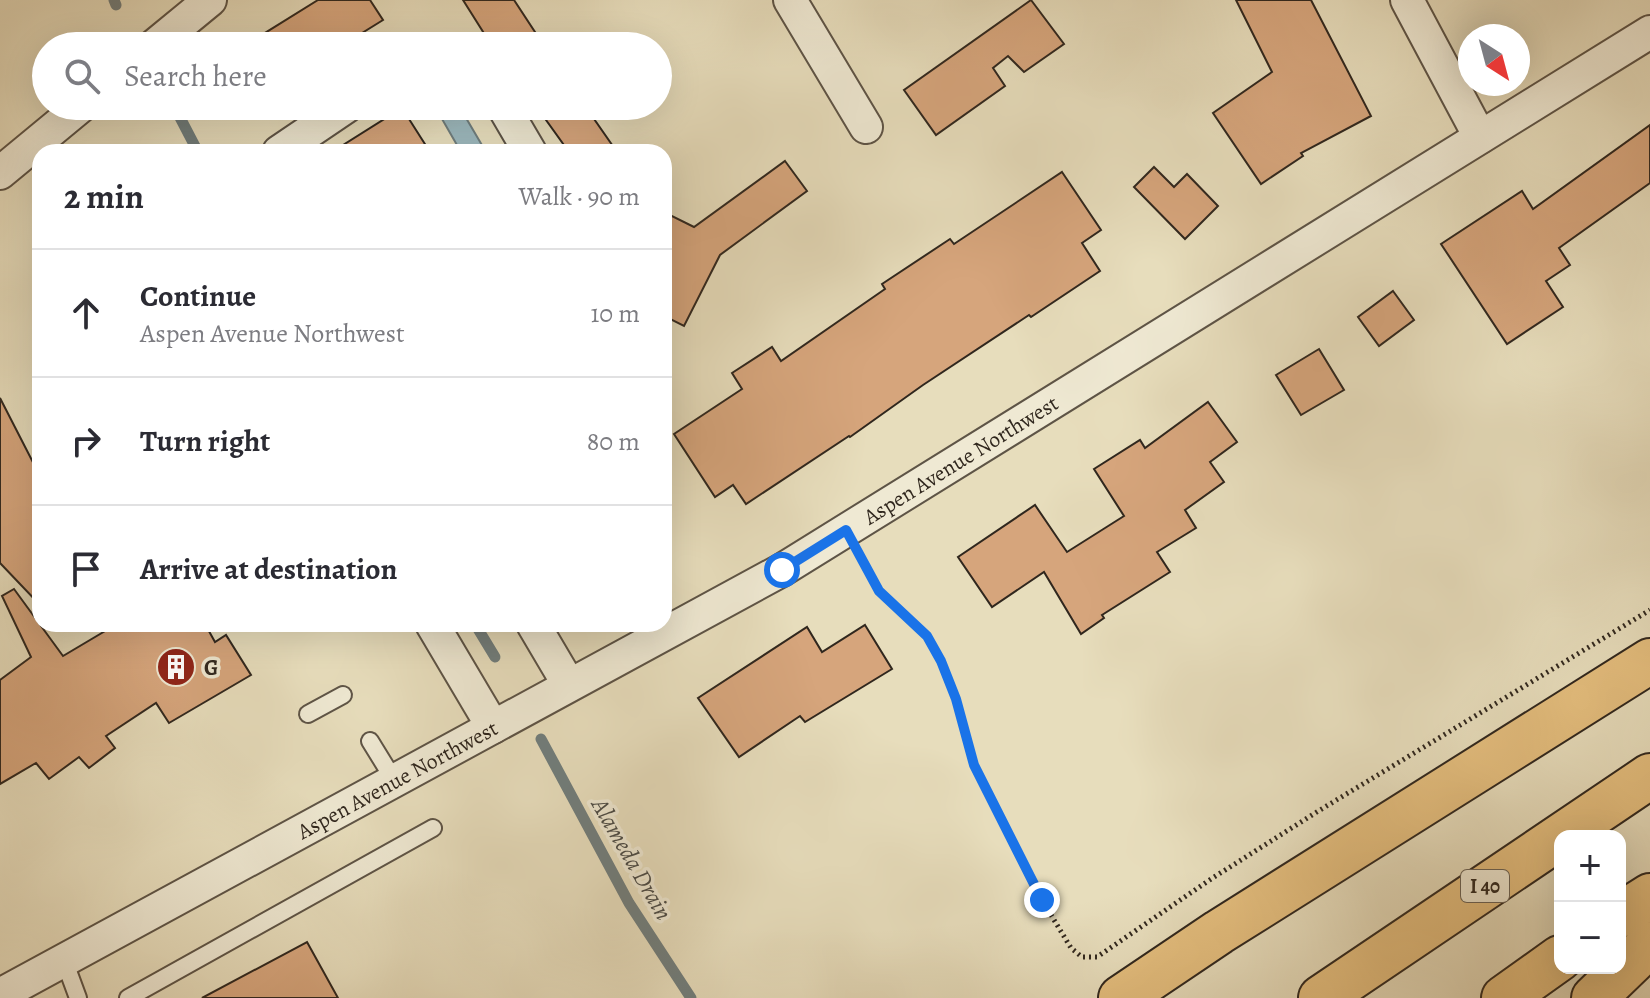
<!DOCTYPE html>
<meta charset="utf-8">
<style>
:root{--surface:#fff;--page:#f2f2f3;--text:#2b2b33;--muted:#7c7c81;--line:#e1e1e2}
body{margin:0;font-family:Alegreya,serif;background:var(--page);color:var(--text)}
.controls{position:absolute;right:24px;bottom:24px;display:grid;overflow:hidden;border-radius:16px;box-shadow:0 8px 32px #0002}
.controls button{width:72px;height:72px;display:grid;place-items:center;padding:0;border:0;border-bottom:2px solid var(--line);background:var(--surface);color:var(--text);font:40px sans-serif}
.compass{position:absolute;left:1458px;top:24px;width:72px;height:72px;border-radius:50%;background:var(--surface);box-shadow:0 8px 32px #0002;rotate:144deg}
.stop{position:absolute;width:24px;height:24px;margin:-18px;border:6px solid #1a73e8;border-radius:50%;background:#fff}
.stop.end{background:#1a73e8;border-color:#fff;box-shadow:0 2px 8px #0008}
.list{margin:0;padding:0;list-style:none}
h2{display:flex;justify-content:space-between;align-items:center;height:104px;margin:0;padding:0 32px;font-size:34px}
h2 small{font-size:26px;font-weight:400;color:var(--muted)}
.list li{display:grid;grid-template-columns:52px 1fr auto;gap:24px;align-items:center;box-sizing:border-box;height:128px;padding:0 32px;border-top:2px solid var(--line)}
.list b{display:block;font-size:30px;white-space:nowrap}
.list p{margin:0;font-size:26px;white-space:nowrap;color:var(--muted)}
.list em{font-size:26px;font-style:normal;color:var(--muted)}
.icon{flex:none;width:44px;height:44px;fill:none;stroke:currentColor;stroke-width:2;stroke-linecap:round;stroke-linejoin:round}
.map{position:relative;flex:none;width:1650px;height:998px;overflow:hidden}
.search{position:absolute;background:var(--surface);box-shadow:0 8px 32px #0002;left:32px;top:32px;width:640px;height:88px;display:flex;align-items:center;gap:20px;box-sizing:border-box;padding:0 28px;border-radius:44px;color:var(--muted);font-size:30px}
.panel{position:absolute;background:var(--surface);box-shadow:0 8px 32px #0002;left:32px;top:144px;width:640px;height:488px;border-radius:24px}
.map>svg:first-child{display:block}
.water{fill:#9db8bc;stroke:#717e7d;stroke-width:2}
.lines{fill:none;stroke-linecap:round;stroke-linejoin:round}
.stream{stroke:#717e7d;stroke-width:11}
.building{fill:#d6a57c;stroke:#30271e;stroke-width:2}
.lane-casing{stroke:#5e5446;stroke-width:20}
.street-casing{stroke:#5e5446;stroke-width:36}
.highway-casing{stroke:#30271e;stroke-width:48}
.path{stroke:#30271e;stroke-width:5;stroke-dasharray:2 4;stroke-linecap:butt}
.lane{stroke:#efe9d3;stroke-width:16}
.street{stroke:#efe9d3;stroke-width:32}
.highway{stroke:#e4be7e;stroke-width:44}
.route{stroke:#1a73e8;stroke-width:10}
.labels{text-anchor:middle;stroke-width:7;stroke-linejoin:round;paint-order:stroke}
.shield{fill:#efe9d3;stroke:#696154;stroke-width:2}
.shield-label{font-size:20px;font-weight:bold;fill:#30271e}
.street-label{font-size:22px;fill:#30271e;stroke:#efe9d3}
.poi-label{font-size:22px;font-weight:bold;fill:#30271e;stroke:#efe9d3;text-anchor:start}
.water-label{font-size:24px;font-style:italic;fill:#4b4b46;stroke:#efe9d3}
</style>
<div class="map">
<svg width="1650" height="998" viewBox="0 0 1650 998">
<rect width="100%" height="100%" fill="#e7ddbc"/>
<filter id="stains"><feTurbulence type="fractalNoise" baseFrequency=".0025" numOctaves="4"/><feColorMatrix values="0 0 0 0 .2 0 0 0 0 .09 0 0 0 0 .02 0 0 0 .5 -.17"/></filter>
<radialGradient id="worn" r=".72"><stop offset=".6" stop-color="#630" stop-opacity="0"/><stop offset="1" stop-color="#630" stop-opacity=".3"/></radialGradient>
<polygon class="water" points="449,106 459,106 486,152 461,152 438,112"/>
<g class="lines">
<g class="stream">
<polyline points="114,0 116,5"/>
<polyline points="174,106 198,152"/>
<polyline points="475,624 495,657"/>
<polyline points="541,739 629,903 691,998"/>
</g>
</g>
<g class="building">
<polygon points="318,0 370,0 383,20 341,46 244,46"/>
<polygon points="463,0 514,0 535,32 513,46 492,46"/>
<polygon points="1031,0 1064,44 1024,72 1008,56 993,68 1005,86 936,135 904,90"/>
<polygon points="1236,0 1311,0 1371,116 1301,153 1303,156 1261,184 1213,113 1272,72"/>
<polygon points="536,106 585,106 617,152 569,152"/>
<polygon points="402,108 430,152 332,152"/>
<polygon points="1650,125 1650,183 1559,248 1570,265 1546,281 1563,307 1507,344 1441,244 1522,191 1533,209"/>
<polygon points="785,161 807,191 720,255 684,326 664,316 664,212 694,227"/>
<polygon points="1154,167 1174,187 1187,174 1218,206 1185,239 1134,187"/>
<polygon points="1062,172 1101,230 1082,243 1100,271 1031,317 1029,315 923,385 850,437 849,436 746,504 733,485 715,497 674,434 742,389 732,373 772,347 781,361 885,289 882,284 950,239 954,244"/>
<polygon points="1393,291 1414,320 1379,346 1358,317"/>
<polygon points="1319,349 1344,390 1301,415 1276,375"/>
<polygon points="0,398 40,476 40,605 0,563"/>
<polygon points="1208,402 1237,442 1210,462 1224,482 1185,510 1196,528 1157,552 1170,572 1102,615 1104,618 1081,634 1044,572 992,607 958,557 1035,505 1067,552 1124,516 1094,469 1140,440 1145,448"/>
<polygon points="14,589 63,656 117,624 205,624 215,642 226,635 251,675 169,723 156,703 106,736 115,748 89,768 79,757 49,779 36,763 0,784 0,680 31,657 2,596"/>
<polygon points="865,625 892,669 805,722 800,716 739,757 698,698 807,627 822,652"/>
<polygon points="307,942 338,998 202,998"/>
</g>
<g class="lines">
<g class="lane-casing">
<g id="lane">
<polyline points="308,714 343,695"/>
<polyline points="370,741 394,780"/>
<polyline points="64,960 78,998"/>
<polyline points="128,998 433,828"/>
</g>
</g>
<g class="street-casing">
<g id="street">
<polyline points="790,0 866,127"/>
<polyline points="1407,0 1480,137"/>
<polyline points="154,46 210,0"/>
<polyline points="503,106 530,152"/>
<polyline points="279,152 347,106"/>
<polyline points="0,173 81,106"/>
<polyline points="432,624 493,727"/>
<polyline points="533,624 569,685"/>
<path id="s1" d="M0 995 782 570 1650 32"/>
</g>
</g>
<g class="highway-casing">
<g id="highway">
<polyline points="1620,915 1650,896"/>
<polyline points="1121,998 1219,932 1650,661"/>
<polyline points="1321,998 1650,776"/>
<polyline points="1504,998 1560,958"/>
<polyline points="1594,998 1650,944"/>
</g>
</g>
<polyline class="path" points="861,560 879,591 927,636 941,661 956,699 974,765 1042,900 1071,948 1082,957 1097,957 1211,879 1320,810 1650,610"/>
<use href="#lane" class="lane"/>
<use href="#street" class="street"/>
<use href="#highway" class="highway"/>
</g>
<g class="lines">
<polyline class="route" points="782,570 846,530 879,591 927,636 941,661 956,699 974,765 1042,900"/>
</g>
<defs>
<g id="building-disc" transform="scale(2)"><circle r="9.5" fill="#8f2418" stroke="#efe9d3"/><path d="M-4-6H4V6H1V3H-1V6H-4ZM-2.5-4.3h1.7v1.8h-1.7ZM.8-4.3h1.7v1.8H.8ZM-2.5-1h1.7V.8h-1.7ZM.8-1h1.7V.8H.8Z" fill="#fff"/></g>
</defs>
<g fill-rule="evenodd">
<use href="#building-disc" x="176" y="667"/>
</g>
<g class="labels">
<rect class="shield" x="1461" y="870" width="48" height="32" rx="6"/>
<g class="shield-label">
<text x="1485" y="893">I 40</text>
</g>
<g class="street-label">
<text dy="8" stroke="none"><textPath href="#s1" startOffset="1100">Aspen Avenue Northwest</textPath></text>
<text dy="8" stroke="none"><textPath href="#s1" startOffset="452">Aspen Avenue Northwest</textPath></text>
</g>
<g class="poi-label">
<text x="204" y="675">G</text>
</g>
<g class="water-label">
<text transform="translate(632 859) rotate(60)" y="8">Alameda Drain</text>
</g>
</g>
<rect width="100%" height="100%" filter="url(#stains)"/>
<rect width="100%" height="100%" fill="url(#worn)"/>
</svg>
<div class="controls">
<button>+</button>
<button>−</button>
</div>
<svg class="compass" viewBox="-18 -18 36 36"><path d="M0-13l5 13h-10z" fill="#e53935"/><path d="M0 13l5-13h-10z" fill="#7c7c81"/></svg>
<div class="stop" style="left:782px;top:570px"></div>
<div class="stop end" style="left:1042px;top:900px"></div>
<div class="search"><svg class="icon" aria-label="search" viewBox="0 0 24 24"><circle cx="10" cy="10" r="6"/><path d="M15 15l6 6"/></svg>Search here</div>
<section class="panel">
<h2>2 min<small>Walk · 90 m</small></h2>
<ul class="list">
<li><svg class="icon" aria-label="ahead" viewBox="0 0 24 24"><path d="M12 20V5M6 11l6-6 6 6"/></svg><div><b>Continue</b><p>Aspen Avenue Northwest</p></div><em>10 m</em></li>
<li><svg class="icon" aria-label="right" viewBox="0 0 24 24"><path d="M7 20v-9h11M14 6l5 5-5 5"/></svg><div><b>Turn right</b></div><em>80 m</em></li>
<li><svg class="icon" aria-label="arrive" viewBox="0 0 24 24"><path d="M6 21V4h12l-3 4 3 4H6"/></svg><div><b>Arrive at destination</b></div></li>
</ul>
</section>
</div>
